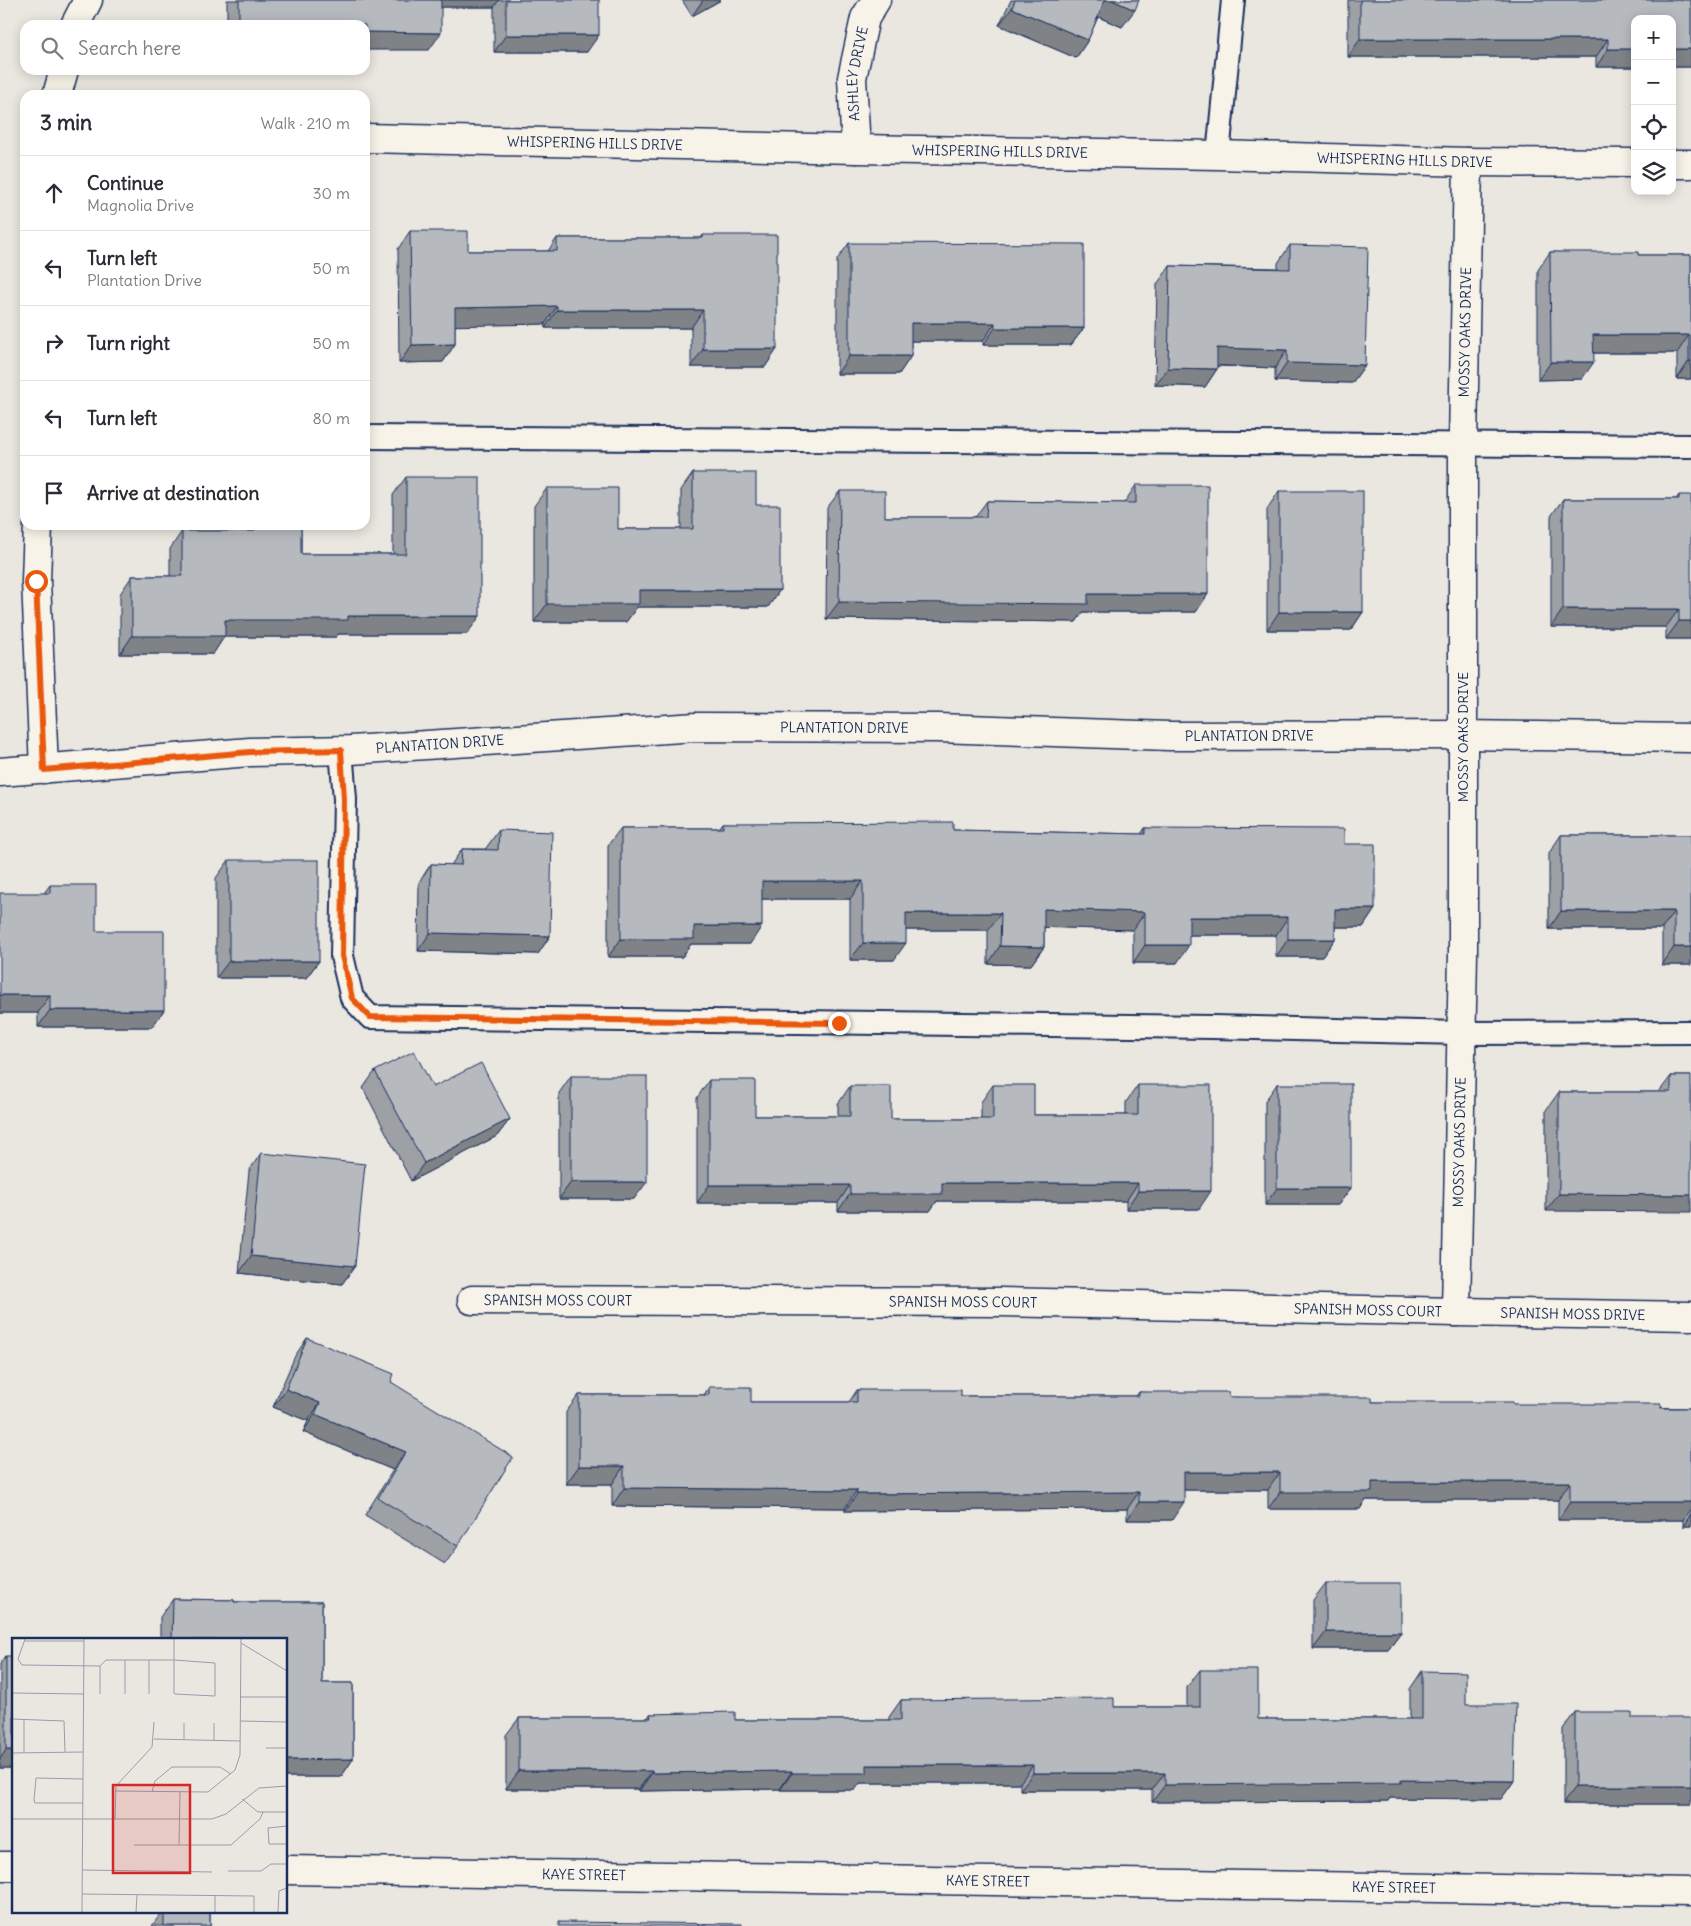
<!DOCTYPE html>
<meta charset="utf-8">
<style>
:root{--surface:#fff;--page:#f2f2f3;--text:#2b2b33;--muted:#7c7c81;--line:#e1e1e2}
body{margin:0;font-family:Delius,sans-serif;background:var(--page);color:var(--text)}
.controls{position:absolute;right:15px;top:15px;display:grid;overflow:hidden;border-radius:10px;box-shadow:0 2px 12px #0003}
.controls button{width:45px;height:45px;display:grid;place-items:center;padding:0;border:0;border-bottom:1px solid var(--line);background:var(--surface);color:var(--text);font:25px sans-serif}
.stop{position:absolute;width:15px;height:15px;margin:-11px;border:4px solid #ea580c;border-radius:50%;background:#fff}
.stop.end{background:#ea580c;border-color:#fff;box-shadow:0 1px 5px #0008}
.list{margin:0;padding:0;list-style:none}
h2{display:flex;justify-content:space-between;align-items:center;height:65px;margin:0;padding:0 20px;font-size:21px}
h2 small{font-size:16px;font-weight:400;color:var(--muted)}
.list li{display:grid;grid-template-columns:32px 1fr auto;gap:15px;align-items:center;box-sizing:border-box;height:75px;padding:0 20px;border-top:1px solid var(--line)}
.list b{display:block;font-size:19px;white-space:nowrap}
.list p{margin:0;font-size:16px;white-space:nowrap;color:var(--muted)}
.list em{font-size:16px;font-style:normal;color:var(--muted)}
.icon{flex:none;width:28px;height:28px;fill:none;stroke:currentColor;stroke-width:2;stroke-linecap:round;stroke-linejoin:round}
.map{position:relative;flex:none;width:1691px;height:1926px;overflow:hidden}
.search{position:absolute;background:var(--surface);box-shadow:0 2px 12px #0003;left:20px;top:20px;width:350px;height:55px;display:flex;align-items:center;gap:12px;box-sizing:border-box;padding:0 18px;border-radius:15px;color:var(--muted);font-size:19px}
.panel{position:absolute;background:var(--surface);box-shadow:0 2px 12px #0003;left:20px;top:90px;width:350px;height:440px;border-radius:15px}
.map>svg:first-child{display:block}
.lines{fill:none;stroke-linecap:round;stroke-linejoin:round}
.service-casing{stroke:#1b2f5e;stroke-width:26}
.minor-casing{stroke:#1b2f5e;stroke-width:31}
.service{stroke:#f7f3e8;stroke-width:22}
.minor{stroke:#f7f3e8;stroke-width:28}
.wall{fill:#9da0a4;stroke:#1b2f5e}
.shaded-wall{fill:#7f8286;stroke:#1b2f5e}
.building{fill:#b6babf;stroke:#1b2f5e}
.route{stroke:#ea580c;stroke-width:6}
.labels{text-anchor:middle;stroke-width:5;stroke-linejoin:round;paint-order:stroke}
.street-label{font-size:14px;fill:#1b2f5e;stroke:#f7f3e8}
.inset-road{fill:none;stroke:#979dac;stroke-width:1}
.view{fill:#d62828;fill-opacity:0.15;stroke:#d62828;stroke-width:2.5}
.inset-edge{fill:none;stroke:#1b2f5e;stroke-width:2.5}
</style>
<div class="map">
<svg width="1691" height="1926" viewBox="0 0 1691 1926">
<rect width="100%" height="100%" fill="#eae7e0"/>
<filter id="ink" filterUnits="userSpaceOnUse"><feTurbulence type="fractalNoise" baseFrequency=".02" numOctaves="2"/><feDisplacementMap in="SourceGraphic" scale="10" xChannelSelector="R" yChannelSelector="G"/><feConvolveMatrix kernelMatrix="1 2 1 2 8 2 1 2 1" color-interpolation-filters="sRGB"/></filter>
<g filter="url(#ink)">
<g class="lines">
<g class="service-casing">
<g id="service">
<polyline points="1218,155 1233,0"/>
<polyline points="365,437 1691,446"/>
<polyline points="341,750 345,799 342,956 352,998 370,1017 1212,1027 1461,1033 1691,1032"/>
</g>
</g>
<g class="minor-casing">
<g id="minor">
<polyline points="75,25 88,0"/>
<polyline points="57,95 64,70"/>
<path id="s1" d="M365 138 856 149 1218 155 1468 162 1635 163"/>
<path id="s2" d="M856 149 852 78 865 18 876 0"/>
<polyline points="1672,164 1691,164"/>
<polyline points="38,525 36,581 44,769"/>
<path id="s3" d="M0 772 250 752 351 750 696 727 938 728 1169 736 1463 735 1691 738"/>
<path id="s4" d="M472 1300 1001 1302 1456 1312 1691 1316"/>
<path id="s5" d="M1456 1312 1463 953V445L1468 162"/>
<polyline points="0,1866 14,1866"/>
<path id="s6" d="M286 1870 1691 1892"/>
</g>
</g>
<use href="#service" class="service"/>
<use href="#minor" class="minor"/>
</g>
<g class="wall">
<polygon points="227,0 599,0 587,52 494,52 494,7 441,7 429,50 365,25 227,25"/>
<polygon points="682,0 721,0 692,16"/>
<polygon points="1011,0 1139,0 1122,27 1098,17 1088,40 1076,58 999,25"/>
<polygon points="1348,0 1691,0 1691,67 1596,67 1596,57 1348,57"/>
<polygon points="410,231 468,251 548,251 557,238 701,238 703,235 777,349 765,367 691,367 691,328 545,328 545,324 455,325 455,344 443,362 399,363 398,249"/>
<polygon points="849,243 1084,328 1071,345 983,345 983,341 911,341 911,356 899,374 837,374 837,260"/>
<polygon points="1290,245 1365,365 1352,383 1275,381 1275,368 1217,366 1217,369 1205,387 1155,385 1157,284 1170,266 1278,268 1278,263"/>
<polygon points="1550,252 1638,255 1691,255 1691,379 1677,379 1677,353 1594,353 1582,379 1538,380 1538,270"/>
<polygon points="693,473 756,505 780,590 768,607 637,607 626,622 534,622 534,506 547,488 618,529 681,529 681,490"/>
<polygon points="406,477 467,634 338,634 336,637 224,637 213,654 120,654 120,594 132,576 170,576 170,549 182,531 244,531 248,525 301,525 301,554 393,554 393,495"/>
<polygon points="1136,485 1208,594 1196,612 1083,612 1076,622 826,619 827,508 840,491 885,517 975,517 987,501 1124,503"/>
<polygon points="1279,491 1363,612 1351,630 1267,630 1267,509"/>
<polygon points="1679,495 1691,639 1666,639 1666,627 1551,627 1551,516 1563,499 1676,499"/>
<polygon points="723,823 953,830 1141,834 1145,828 1344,844 1375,909 1363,927 1335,927 1335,939 1322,957 1276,957 1276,935 1189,935 1177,963 1133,963 1133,930 1044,927 1044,947 1031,965 988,964 988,930 906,930 894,960 850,960 850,899 762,899 750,944 691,944 682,957 608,957 608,845 621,828 719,828"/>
<polygon points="499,830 550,936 538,954 418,951 419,882 431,864 451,865 462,849 486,849 486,848"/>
<polygon points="1561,835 1691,835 1691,965 1662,965 1662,929 1549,929 1549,853"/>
<polygon points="229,860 319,961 306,978 216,978 216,878"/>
<polygon points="50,885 96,931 164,1010 152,1027 38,1027 38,1013 0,1013 44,893"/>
<polygon points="375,1071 433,1087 510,1119 497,1136 411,1181 363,1088"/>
<polygon points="571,1076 634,1199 559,1199 559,1093"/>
<polygon points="1671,1076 1691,1076 1546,1211 1546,1110 1559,1092 1659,1092"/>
<polygon points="709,1080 755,1116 838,1116 838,1104 850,1086 891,1119 981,1119 981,1102 993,1085 1034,1115 1126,1115 1126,1102 1138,1085 1199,1209 1126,1209 1126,1201 937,1201 930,1211 838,1211 838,1203 697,1203 697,1098"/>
<polygon points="1277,1084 1351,1188 1338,1205 1265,1205 1265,1101"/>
<polygon points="261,1153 355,1266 342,1284 239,1273 249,1171"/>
<polygon points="307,1338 391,1382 458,1546 445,1564 365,1515 393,1470 303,1432 308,1421 273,1407 295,1356"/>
<polygon points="709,1387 751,1402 849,1402 857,1390 961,1396 1136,1396 1139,1392 1229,1397 1372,1402 1691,1408 1691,1526 1683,1526 1683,1520 1558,1520 1558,1500 1366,1500 1360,1509 1268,1509 1268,1490 1184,1490 1172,1520 1127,1520 1127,1509 845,1511 845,1508 612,1506 612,1484 566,1484 566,1412 579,1395 704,1395"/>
<polygon points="1326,1583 1401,1632 1388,1649 1313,1649 1313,1600"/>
<polygon points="173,1599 234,1600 234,1602 322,1602 322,1683 353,1683 353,1759 341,1777 286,1777 286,1640 160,1640 160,1617"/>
<polygon points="6,1656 14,1768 0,1768 0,1664"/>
<polygon points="1200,1670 1258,1719 1410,1719 1410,1689 1422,1671 1466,1704 1514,1781 1501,1799 1390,1798 1388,1801 1152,1802 1152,1790 1020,1790 1020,1783 860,1783 855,1790 780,1790 780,1789 639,1791 639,1789 506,1789 506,1735 519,1718 648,1718 650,1714 735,1720 889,1720 889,1717 901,1700 1114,1707 1187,1707 1187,1687"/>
<polygon points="1575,1712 1632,1718 1691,1804 1563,1804 1563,1729"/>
<polygon points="162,1912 210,1912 210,1926 152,1926"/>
</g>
<g class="shaded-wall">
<polygon points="434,0 499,0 494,7 429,7"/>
<polygon points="703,0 721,0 692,16"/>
<polygon points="1105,0 1112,0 1135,10 1122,27 1094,15"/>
<polygon points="1012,8 1088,40 1076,58 999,25"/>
<polygon points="365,32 441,33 429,50 365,50"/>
<polygon points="506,35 599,35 587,52 494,52"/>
<polygon points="1360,39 1608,39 1596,57 1348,57"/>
<polygon points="1608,49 1635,49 1635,67 1596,67"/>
<rect x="1672" y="49" width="19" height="18"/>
<polygon points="557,306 545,324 443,326 455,308"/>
<polygon points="557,310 703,310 691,328 545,328"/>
<polygon points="911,323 995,323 983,341 899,341"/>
<polygon points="995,328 1084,328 1071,345 983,345"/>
<polygon points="1593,335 1689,335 1677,353 1581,353"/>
<polygon points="455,344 443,362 399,363 412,345"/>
<polygon points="1217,348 1287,350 1275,368 1205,365"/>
<polygon points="703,349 777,349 765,367 691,367"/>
<polygon points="849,356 911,356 899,374 837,374"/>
<polygon points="1689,361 1691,361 1691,379 1677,379"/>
<polygon points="1551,362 1594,362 1582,379 1538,380"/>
<polygon points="1287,363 1365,365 1352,383 1275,381"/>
<polygon points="1168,368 1217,369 1205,387 1155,385"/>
<polygon points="639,590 780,590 768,607 637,607 626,622 534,622 547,604"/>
<polygon points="1088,594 1208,594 1196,612 1083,612 1076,622 826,619 839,602"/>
<polygon points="1563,609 1679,609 1666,627 1551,627"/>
<polygon points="1279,612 1363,612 1351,630 1267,630"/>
<polygon points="348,616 480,616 467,634 338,634 336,637 224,637 213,654 120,654 132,636 225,620"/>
<polygon points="1679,621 1691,621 1691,639 1666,639"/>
<polygon points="762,881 863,881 850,899 750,899"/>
<polygon points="1044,909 1145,912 1133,930 1032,927"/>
<polygon points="1335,909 1375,909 1363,927 1322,927"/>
<polygon points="1561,911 1674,911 1662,929 1549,929"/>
<polygon points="906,913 1001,913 988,930 894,930"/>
<polygon points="1189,917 1288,917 1276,935 1177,935"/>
<polygon points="694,926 762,926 750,944 691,944 682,957 608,957 621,939"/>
<polygon points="430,933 550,936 538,954 418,951"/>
<polygon points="1288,939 1335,939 1322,957 1276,957"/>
<polygon points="863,943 906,943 894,960 850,960"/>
<polygon points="1145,945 1189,945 1177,963 1133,963"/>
<polygon points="1000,946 1044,947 1031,965 988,964"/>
<polygon points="1674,947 1691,947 1691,965 1662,965"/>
<polygon points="229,961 319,961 306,978 216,978"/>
<polygon points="0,995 50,995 38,1013 0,1013"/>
<polygon points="50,1010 164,1010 152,1027 38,1027"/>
<polygon points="510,1119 497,1136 411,1181 424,1163"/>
<polygon points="571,1182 647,1182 634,1199 559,1199"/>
<polygon points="942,1183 1138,1183 1126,1201 937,1201 930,1211 838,1211 850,1194"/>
<polygon points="709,1185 850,1185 838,1203 697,1203"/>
<polygon points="1277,1188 1351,1188 1338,1205 1265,1205"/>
<polygon points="1138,1191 1211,1191 1199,1209 1126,1209"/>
<polygon points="1559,1194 1691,1195 1691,1212 1546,1211"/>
<polygon points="251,1256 355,1266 342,1284 239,1273"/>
<polygon points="286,1389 320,1403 308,1421 273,1407"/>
<polygon points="315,1414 406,1452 393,1470 303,1432"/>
<polygon points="579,1466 624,1466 612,1484 566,1484"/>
<polygon points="1184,1472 1280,1472 1268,1490 1172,1490"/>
<polygon points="1372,1482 1570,1482 1558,1500 1366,1500 1360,1509 1268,1509 1280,1492"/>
<polygon points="624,1488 857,1490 845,1508 612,1506"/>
<polygon points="1139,1492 1127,1509 845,1511 857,1494"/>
<polygon points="1139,1502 1184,1502 1172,1520 1127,1520"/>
<polygon points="1570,1502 1691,1502 1691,1508 1683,1520 1558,1520"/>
<polygon points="1691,1514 1691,1526 1683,1526"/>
<polygon points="1326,1632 1401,1632 1388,1649 1313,1649"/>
<polygon points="6,1750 14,1750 14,1768 0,1768 0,1759"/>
<polygon points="353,1759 341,1777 286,1777 286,1760"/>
<polygon points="867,1765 1033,1765 1020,1783 860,1783 855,1790 780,1790 792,1773"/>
<polygon points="519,1771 652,1771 639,1789 506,1789"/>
<polygon points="792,1771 780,1789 639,1791 652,1773"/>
<polygon points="1033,1773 1165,1773 1152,1790 1020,1790"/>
<polygon points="1401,1780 1514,1781 1501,1799 1390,1798 1388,1801 1152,1802 1165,1785"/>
<polygon points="1575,1786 1691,1786 1691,1804 1563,1804"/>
</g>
<g class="building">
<polygon points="239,0 441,0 441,33 365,32 365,25 239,25"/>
<rect x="506" y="0" width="93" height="35"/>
<polygon points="1015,0 1105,0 1088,40 1012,8"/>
<polygon points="1112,0 1139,0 1135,10"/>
<polygon points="1360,0 1691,0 1691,49 1672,49 1672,19 1635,19 1635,49 1608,49 1608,39 1360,39"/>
<polygon points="410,231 468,231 468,251 557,251 557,238 703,238 703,235 777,235 777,349 703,349 703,310 557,310 557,306 455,308 455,344 412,345"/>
<polygon points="849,243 1084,244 1084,328 995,328 995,323 911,323 911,356 849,356"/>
<polygon points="1290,245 1368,247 1365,365 1287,363 1287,350 1217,348 1217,369 1168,368 1170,266 1290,269"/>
<polygon points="1550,252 1638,252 1638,255 1691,255 1691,361 1689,361 1689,335 1593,335 1594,362 1551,362"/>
<polygon points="693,473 756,473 756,505 780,505 780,590 639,590 639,604 547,604 547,488 618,488 618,529 693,529"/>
<polygon points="406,477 480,477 480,616 348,616 348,620 225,620 225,636 132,636 132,576 182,576 182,531 254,531 254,525 301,525 301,554 406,554"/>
<polygon points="1136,485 1208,485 1208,594 1088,594 1088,604 839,602 840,491 885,491 885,517 986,517 987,501 1136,503"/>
<rect x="1279" y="491" width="84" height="121"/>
<polygon points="1679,495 1691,495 1691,621 1679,621 1679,609 1563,609 1563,499 1679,499"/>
<polygon points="953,822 953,830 1145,834 1145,828 1344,829 1344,844 1375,844 1375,909 1335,909 1335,939 1288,939 1288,917 1189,917 1189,945 1145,945 1145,912 1044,909 1044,947 1000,946 1001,913 906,913 906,943 863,943 863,881 762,881 762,926 694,926 694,939 621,939 621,828 723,828 723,823"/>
<polygon points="499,830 552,832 550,936 430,933 431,864 461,865 462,849 498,850"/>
<polygon points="1561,835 1691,835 1691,947 1674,947 1674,911 1561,911"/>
<rect x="229" y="860" width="90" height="101"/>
<polygon points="50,885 96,885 96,931 164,931 164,1010 50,1010 50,995 0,995 0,893 50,893"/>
<polygon points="414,1051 433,1087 481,1063 510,1119 424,1163 375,1071"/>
<rect x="571" y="1076" width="76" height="106"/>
<polygon points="1671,1076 1691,1076 1691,1195 1559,1194 1559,1092 1671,1092"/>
<polygon points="709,1080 755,1080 755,1116 850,1116 850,1086 891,1086 891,1119 993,1119 993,1085 1034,1085 1034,1115 1138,1115 1138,1085 1211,1085 1211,1191 1138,1191 1138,1183 942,1183 942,1194 850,1194 850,1185 709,1185"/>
<rect x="1277" y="1084" width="74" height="104"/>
<polygon points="261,1153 365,1164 355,1266 251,1256"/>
<polygon points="307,1338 394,1374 391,1382 513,1457 458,1546 378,1498 406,1452 315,1414 320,1403 286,1389"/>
<polygon points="709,1387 751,1387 751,1402 857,1402 857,1390 961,1390 961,1396 1139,1396 1139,1392 1229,1392 1229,1397 1372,1397 1372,1402 1513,1402 1513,1404 1661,1404 1661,1408 1691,1408 1691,1502 1570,1502 1570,1482 1372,1482 1372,1492 1280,1492 1280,1472 1184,1472 1184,1502 1139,1502 1139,1492 857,1494 857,1490 624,1488 624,1466 579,1466 579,1395 709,1395"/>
<rect x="1326" y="1583" width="75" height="49"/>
<polygon points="173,1599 234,1600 234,1602 322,1602 322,1683 353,1683 353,1759 286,1760 286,1640 172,1640"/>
<rect x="6" y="1656" width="8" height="94"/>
<polygon points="1200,1670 1258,1670 1258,1719 1422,1719 1422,1671 1466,1672 1466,1704 1516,1704 1514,1781 1401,1780 1401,1783 1165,1785 1165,1773 1033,1773 1033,1765 867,1765 867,1773 792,1773 792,1771 652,1773 652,1771 519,1771 519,1718 651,1718 650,1714 735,1712 735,1720 901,1720 901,1700 1114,1698 1114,1707 1200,1707"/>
<polygon points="1575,1712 1632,1712 1632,1718 1691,1718 1691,1786 1575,1786"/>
<rect x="164" y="1912" width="46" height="14"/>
<polygon points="559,1922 742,1924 742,1926 559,1926"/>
</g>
</g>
<g class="lines" filter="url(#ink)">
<polyline class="route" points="36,581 44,770 250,752 341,750 344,799 342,956 352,998 370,1017 839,1023"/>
</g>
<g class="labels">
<g class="street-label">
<text dy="5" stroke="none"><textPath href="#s2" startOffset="76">ASHLEY DRIVE</textPath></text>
<text dy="5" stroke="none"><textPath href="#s1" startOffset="230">WHISPERING HILLS DRIVE</textPath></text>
<text dy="5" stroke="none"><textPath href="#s1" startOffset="635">WHISPERING HILLS DRIVE</textPath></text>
<text dy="5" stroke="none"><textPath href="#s1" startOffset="1040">WHISPERING HILLS DRIVE</textPath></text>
<text dy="5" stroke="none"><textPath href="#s5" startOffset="980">MOSSY OAKS DRIVE</textPath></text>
<text dy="5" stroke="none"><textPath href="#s3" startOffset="846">PLANTATION DRIVE</textPath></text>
<text dy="5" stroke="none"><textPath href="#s3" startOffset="1251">PLANTATION DRIVE</textPath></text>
<text transform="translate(1463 737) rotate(-90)" y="5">MOSSY OAKS DRIVE</text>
<text dy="5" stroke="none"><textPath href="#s3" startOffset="441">PLANTATION DRIVE</textPath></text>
<text dy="5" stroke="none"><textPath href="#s5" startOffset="170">MOSSY OAKS DRIVE</textPath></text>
<text dy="5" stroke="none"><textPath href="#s4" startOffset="86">SPANISH MOSS COURT</textPath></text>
<text dy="5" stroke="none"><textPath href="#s4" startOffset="491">SPANISH MOSS COURT</textPath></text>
<text dy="5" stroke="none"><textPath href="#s4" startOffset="896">SPANISH MOSS COURT</textPath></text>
<text dy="5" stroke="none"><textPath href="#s4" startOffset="1101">SPANISH MOSS DRIVE</textPath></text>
<text dy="5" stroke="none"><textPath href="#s6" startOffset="298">KAYE STREET</textPath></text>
<text dy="5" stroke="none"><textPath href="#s6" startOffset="702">KAYE STREET</textPath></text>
<text dy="5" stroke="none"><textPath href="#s6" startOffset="1108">KAYE STREET</textPath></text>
</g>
</g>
<g transform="translate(12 1638)">
<rect width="275" height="275" fill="#eae7e0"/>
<path class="inset-road" d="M13 1 6 21 10 27 88 28M13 3H72M229 5 275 33M88 28 94 22H162L203 25V58L163 56 162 55V1M0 55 72 56M88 56V28M113 56V22M137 56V22M229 59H275M0 81 52 83 53 114M12 82V115M229 83 275 84M172 85V101M202 85V102M142 101 228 103M254 110H275M0 115 71 114M0 134V181M103 153 196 154 223 132 228 117 229 1M140 154 143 143 160 129H208L219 136M230 161 246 174H275M71 165H23L22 162 24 140 71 141M0 181H200L214 176 247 150 275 148M103 182 104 148 140 109 142 84M275 188 256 190 257 206H275M122 207H219L248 181 251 174M167 207 168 154M71 232 200 234M216 233H249L259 226H275M70 256 242 258V274M70 274 72 1M124 274 125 257M203 274V258M266 274 267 253 275 250"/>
<path class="view" d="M101 147H178V235H101Z"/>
<rect width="275" height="275" class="inset-edge"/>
</g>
</svg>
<div class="controls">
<button>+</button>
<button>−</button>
<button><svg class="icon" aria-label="locate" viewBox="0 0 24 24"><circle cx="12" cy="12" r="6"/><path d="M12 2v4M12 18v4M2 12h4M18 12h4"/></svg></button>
<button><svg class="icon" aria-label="layers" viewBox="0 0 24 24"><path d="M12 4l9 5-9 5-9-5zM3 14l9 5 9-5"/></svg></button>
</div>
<div class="stop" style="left:36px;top:581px"></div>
<div class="stop end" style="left:839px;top:1023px"></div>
<div class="search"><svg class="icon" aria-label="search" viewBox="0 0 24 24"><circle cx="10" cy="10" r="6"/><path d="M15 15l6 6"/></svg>Search here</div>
<section class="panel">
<h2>3 min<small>Walk · 210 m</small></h2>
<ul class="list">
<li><svg class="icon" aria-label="ahead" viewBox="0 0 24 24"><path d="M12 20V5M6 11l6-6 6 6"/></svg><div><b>Continue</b><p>Magnolia Drive</p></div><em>30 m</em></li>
<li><svg class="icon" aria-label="left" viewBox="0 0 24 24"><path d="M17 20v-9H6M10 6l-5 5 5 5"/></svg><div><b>Turn left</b><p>Plantation Drive</p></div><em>50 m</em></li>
<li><svg class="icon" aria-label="right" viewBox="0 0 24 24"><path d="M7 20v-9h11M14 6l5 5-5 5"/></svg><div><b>Turn right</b></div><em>50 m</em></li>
<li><svg class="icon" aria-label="left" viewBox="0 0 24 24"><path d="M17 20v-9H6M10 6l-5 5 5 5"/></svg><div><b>Turn left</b></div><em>80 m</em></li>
<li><svg class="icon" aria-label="arrive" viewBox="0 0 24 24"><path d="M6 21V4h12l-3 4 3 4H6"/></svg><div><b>Arrive at destination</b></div></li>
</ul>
</section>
</div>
